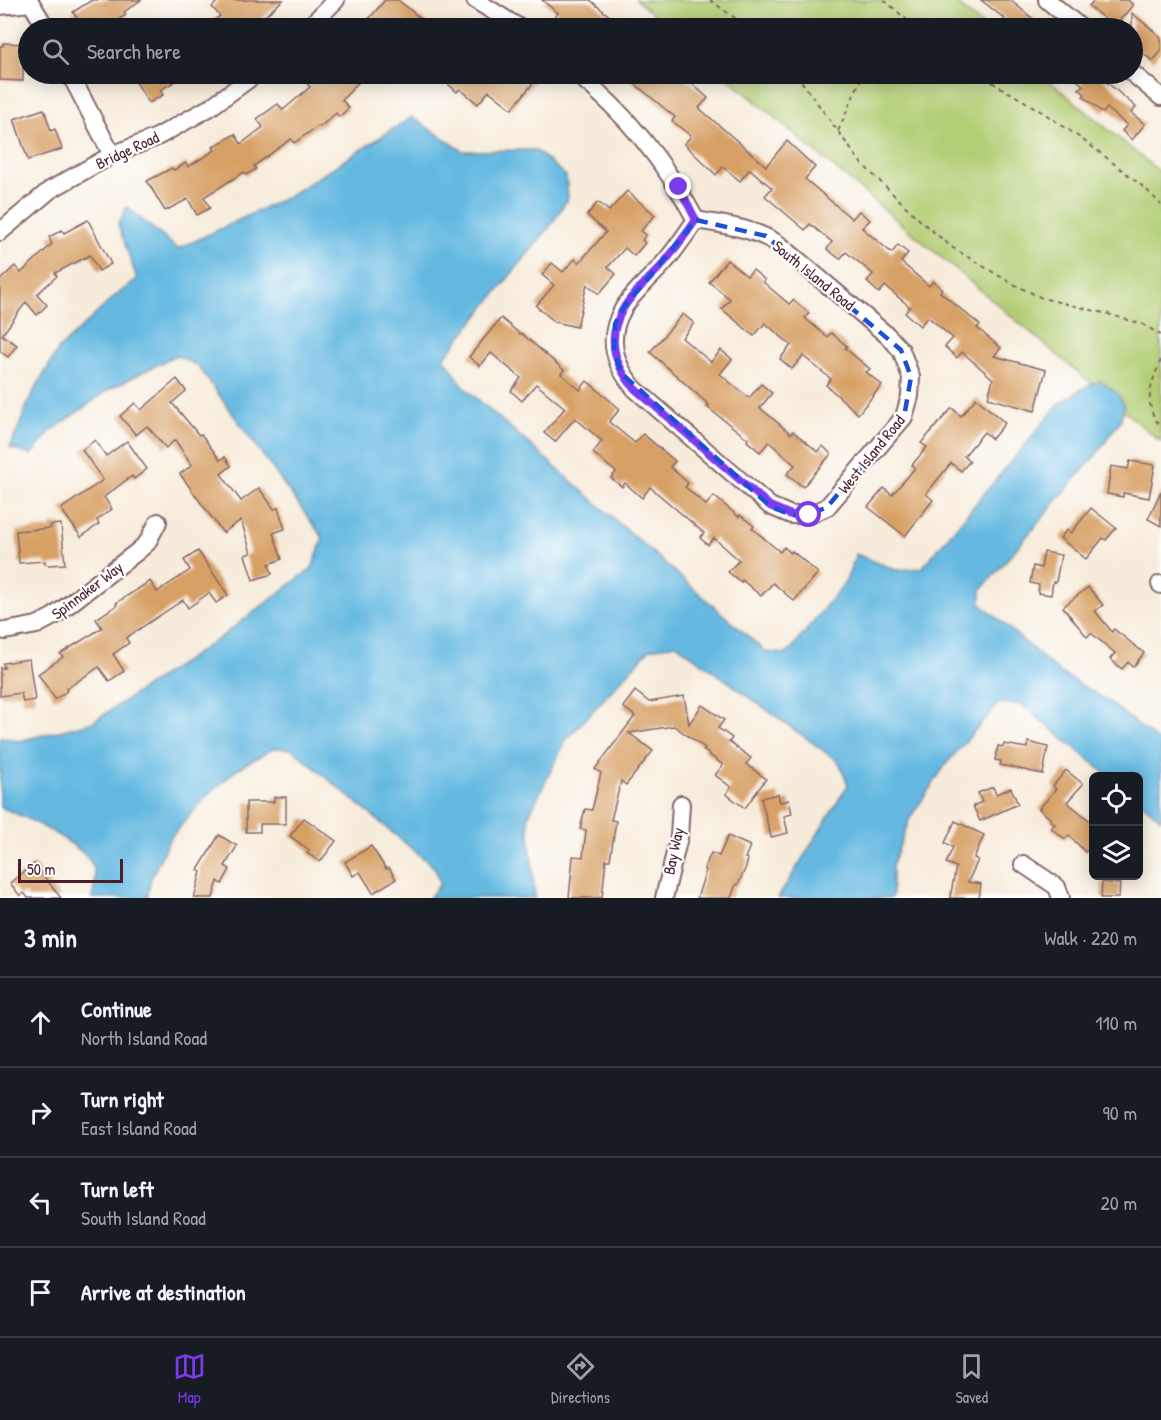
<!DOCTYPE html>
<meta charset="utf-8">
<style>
:root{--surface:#171b24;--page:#242831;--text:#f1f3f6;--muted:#9ea1a6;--line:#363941;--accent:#7c3aed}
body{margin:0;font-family:"Patrick Hand",sans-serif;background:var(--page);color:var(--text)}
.controls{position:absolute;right:18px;bottom:18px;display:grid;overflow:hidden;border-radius:9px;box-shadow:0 3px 15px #0003}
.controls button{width:54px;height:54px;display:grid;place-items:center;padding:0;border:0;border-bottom:2px solid var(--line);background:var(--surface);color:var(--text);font:30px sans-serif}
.scale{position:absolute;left:18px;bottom:15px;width:105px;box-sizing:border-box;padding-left:6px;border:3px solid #4a1f2b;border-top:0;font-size:16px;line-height:21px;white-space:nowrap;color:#4a1f2b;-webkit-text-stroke:4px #fff;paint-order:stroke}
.stop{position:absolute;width:18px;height:18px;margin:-14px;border:4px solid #7c3aed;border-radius:50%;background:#fff}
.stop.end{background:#7c3aed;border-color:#fff;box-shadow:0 2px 6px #0008}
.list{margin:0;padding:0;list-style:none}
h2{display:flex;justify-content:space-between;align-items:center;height:78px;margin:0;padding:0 24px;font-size:26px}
h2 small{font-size:20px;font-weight:400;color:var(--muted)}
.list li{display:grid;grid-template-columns:39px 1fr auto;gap:18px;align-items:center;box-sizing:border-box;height:90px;padding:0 24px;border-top:2px solid var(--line)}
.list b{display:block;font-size:22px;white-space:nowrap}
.list p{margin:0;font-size:20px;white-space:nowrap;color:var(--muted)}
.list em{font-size:20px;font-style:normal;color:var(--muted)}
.icon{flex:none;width:33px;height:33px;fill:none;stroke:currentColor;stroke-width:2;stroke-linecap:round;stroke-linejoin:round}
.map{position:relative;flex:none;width:1161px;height:898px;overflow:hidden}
.search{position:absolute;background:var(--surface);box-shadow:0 3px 15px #0003;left:18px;right:18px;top:18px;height:66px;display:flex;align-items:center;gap:15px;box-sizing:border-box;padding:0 21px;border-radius:33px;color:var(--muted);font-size:22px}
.sheet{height:438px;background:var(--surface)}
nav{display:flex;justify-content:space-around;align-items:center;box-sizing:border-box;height:84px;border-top:2px solid var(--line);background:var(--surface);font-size:16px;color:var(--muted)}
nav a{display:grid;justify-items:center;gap:3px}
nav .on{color:var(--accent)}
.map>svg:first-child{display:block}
.green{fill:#b2ce74;stroke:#7e7650;stroke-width:1.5}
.water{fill:#65b9e1;stroke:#586c86;stroke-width:1.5}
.building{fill:#d7a065}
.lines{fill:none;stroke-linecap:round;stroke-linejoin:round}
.minor-casing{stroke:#876769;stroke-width:20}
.path{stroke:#876769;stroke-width:2;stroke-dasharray:4.5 4.5;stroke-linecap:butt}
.minor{stroke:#fff;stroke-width:16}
.route{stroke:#7c3aed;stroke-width:8}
.marked{fill:none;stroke:#1d4ed8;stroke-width:4.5;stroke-dasharray:12 8;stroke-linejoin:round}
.labels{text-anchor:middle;stroke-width:4.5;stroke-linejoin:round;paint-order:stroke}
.street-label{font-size:16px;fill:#4a1f2b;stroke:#fff}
</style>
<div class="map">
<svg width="1161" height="898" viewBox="0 0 1161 898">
<rect width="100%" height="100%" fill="#fff"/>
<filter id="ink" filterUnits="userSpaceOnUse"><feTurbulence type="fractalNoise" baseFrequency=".0167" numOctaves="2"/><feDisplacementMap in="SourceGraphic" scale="12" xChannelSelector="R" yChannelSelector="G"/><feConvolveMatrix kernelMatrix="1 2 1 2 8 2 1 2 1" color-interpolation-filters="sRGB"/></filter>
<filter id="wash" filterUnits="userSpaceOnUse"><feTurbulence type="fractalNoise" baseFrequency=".008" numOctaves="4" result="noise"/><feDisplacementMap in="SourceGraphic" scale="24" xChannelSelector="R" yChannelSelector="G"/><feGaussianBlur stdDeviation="1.35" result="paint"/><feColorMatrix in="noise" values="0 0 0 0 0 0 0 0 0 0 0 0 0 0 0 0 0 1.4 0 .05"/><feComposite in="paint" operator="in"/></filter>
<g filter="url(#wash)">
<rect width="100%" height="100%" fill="#f7ecdb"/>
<g class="green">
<polygon points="636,0 952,0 986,28 670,28"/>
<polygon points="723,74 1041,74 1161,173 1161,442"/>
</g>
<path class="water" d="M412 117 463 151 535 150 566 176 568 198 551 225 444 358 465 388 766 652 787 654 846 581 856 554 896 570 922 568 1059 404 1085 387 1101 381 1118 394 1124 405 1121 419 1100 450 981 590V604L1059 672 1108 701 1161 743V819L1139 801 1138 776H1109L1022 705 999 703 946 764 910 818 892 866V898H778L848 785 839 762 676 644 650 649 566 740 528 817 535 898H429L440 884 435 868 292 749 274 748 237 769 205 798 170 838 151 878 147 898H92C94 888 97 876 93 866 82 843 24 816 0 807V737L19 741 91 723 214 642 312 568 323 538 198 366 176 355 110 389 50 432 31 455 10 448 31 396 58 350 114 297 137 279 118 224 127 207 178 249 289 196Z"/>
<g id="blocks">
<g class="building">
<polygon points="92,0 141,0 124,12 126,15 105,28 83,28 73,12"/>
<polygon points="219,0 283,0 251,28 202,28 220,16 212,7"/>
<polygon points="385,0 398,0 432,28 361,28"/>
<polygon points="542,0 590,0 624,28 581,28 575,23 570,28 563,28 553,20 558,13"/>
<polygon points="981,0 1010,0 1044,28 1007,28 1001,23 1005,19"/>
<polygon points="1094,0 1128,0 1133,5 1114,27 1089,6"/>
<polygon points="1132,13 1161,37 1161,51 1153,61 1132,45"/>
<polygon points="3,43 23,44 23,81 0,80 0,46 3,46"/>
<polygon points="131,74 188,74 160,90 163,95 149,103"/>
<polygon points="314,74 366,74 342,100 349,108 339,117 336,113 320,127 318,126 294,143 291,139 254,166 256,169 246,175 244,172 204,197 210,208 197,215 188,199 165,211 147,181 172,168 174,170 186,163 188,167 215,150 213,147 235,134 241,144 263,127 257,119 278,104 283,110 310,87 305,81"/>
<polygon points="454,74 524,74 534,82 512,109 489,91 478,104 460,89 457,92 447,83"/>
<polygon points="623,74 681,74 708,98 699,108 766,166 787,141 815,167 805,179 852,219 859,211 870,220 862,228 892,253 898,245 908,253 901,262 929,286 933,281 942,289 940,292 980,325 977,328 1001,348 994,356 1046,370 1035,411 988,398 993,379 962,352 957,358 945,347 953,338 928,317 920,326 905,313 910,307 885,286 879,293 867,282 873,274 846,252 840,259 827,249 832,242 810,224 805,230 765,196 772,188 750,169 740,181 723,167 716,175 684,144 691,136 672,121 675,117"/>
<polygon points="1069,74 1097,74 1136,107 1131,113 1145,124 1132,140 1122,131 1127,125 1107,108 1103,113 1083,96 1085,94 1079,89 1083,85"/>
<polygon points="44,109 51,131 55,129 62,149 28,160 14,119"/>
<polygon points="627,191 655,215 641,231 646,235 642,240 645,243 634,256 625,248 608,267 616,274 599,294 587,284 577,327 555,322 536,306 554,285 542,275 552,263 563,272 575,259 579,263 606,232 587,215 598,202 609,211"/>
<polygon points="88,220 111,264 99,271 90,255 55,273 57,276 37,294 47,305 37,315 26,302 2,335 17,345 8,357 0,351 0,280 15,266 21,273 52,244 49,237 62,230 64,233"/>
<polygon points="727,260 747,276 753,270 765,280 763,282 789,304 793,300 809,313 805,318 827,337 831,333 847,346 845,348 870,369 866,372 882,385 858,414 826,385 831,379 803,356 792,369 780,359 791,345 765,323 754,336 722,309 730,299 709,282"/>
<polygon points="683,314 694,323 682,338 711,362 721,350 732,359 720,374 749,398 761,384 772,393 760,408 791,434 793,431 818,452 823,446 831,454 803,487 787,474 795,465 769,442 760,452 747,441 748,439 707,407 709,405 650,352"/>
<polygon points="501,318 520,334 521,333 564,370 561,374 580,390 587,381 620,409 609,422 635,443 643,434 656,445 675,461 670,467 688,483 685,487 706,505 714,496 739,517 740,515 754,526 752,528 780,552 784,547 791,553 792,551 818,573 794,601 773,583 761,596 742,580 741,582 728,572 739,560 714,538 708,545 700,538 704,533 650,487 642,498 625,483 622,487 611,478 616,472 593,453 602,441 575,418 555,442 544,433 565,408 536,384 522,401 511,391 521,378 491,353 480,366 469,357"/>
<polygon points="177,379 186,391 172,403 199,435 201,434 220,460 225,457 231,466 221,474 241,501 259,488 274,509 278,508 285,529 273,533 282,559 269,564 272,574 253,580 245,555 251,553 241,520 223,533 180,474 192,465 175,440 166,448 147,426 136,435 120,416 135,403 141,410"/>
<polygon points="976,398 1005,423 992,439 984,432 964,456 970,461 961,471 951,463 926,494 933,500 905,536 868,507 884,488 892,495 915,468 912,465 927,447 921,443 952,408 961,416"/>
<polygon points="95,440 106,456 127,441 147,469 134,479 132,476 104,497 112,509 97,520 99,524 81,537 61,509 103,480 82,450"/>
<polygon points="1130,461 1155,465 1149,498 1123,493 1123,497 1107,494 1111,466 1128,469"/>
<polygon points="1161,491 1161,526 1148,519"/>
<polygon points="1091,508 1116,528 1106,540 1103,538 1086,559 1060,538 1067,530 1071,533"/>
<polygon points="61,524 65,564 49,565 45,564 45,561 19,563 16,531 51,528 50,525"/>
<polygon points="198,551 228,595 216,603 209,593 188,608 183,600 126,638 129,643 113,654 124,671 109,681 99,667 66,689 67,691 55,699 38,674 63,657 60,654 102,628 96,619 117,605 116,603 150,581 157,592 190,570 184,560"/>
<polygon points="1044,552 1061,555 1056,582 1053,582 1051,595 1038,593 1039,585 1030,583 1033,566 1041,568"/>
<polygon points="1088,587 1103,605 1095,611 1112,632 1114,629 1144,653 1133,667 1128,662 1122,669 1110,659 1115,653 1091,633 1087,637 1063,607"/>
<polygon points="29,659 35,700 23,702 21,693 0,696 0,668 4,668 3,663"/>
<polygon points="635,691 649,702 684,696 689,724 702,705 724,720 718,728 732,738 729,742 751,758 746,764 766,779 745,808 726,794 731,787 715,775 723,765 703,750 705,748 674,726 629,733 653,751 626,785 621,781 611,820 616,821 610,860 606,860 602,898 569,898 573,856 583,857 586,830 580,829 585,809 592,810 601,773 595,769 635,716 623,707"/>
<polygon points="1028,742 1048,747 1043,774 1000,765 1001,761 995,760 998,746 1003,747 1004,744 1027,748"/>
<polygon points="1066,770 1083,784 1067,802 1094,824 1094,844 1085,852 1069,835 1065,839 1051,828 1055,824 1050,821 1051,819 1039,809 1056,789 1053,786"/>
<polygon points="993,787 996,794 1011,788 1018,804 980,821 973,806 982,802 978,793"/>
<polygon points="778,794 780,802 789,800 792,814 784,816 788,833 771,837 761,798"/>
<polygon points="274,797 286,797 286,824 260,824 260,832 246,832 246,802 274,802"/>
<polygon points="304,818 336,841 320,862 307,853 309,850 290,836"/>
<polygon points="955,821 984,835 974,858 978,860 968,882 981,884 979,898 950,898 956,867 946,863 953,847 945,843"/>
<polygon points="219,835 237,846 225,866 230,869 222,884 218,881 213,898 194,898 201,872 198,870"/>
<polygon points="728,836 750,846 745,858 748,859 746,867 738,885 736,884 731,898 697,898 706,870 704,869 711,853 719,856"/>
<polygon points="371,846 386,869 389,868 396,879 373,893 360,872 353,876 345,862"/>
<polygon points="34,864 61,898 28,898 24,893 20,896 10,883"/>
<polygon points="1102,882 1120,884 1119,898 1101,898"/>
</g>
</g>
</g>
<g filter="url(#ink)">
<use href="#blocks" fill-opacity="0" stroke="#876769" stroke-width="1.5"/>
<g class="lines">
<g class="minor-casing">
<g id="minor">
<polyline points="475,0 520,28"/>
<polyline points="1047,0 1081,28"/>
<polyline points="31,3 46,28"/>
<polyline points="0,6 31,3"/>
<polyline points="308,28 336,0"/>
<polyline points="1132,73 1161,97"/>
<polyline points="70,74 112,155"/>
<path d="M577 74C627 114 666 164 696 220"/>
<path d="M696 220C726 225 754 228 780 245L888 336 901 350 911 377 910 396 904 417 827 507 809 515H791L770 506 635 389C614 365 606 338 623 309 632 293 650 279 663 264 675 251 685 235 696 220Z"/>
<polyline points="0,232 50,190 112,155 157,137 209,108 256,74"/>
<polyline points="1160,584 1161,585"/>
<polyline points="0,630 5,631 37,625 54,616 138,551 147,543 158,522"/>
<polyline points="1023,864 1057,887 1061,898"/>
<polyline points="664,898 679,837 681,804"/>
</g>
</g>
<g class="path">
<polyline points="710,0 749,28"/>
<polyline points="884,0 905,18 913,28"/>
<polyline points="905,28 909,24"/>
<polyline points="796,74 861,163 923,223 953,248 1011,283 1042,298 1108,314 1142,324 1161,335"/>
<path d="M976 74C1024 99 1069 128 1112 162 1129 176 1147 188 1161 205"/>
<polyline points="838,131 863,74"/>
<path d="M1161 360C1151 383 1142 406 1161 427"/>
</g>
<use href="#minor" class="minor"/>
</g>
</g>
<g class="lines" filter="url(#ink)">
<path class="route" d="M679 187 696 220C685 235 675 250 663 264 650 279 632 292 623 309 606 338 614 365 635 389L770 506 791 515H809"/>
</g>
<path class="marked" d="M696 220 766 236 901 350 911 377 904 417 827 507 809 515H791L770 506 621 373 614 350 615 324 624 307Z"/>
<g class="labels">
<g class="street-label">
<text transform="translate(127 150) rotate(-25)" y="6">Bridge Road</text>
<text transform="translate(814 275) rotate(39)" y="6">South Island Road</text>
<text transform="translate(871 454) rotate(-51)" y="6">West Island Road</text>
<text transform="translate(87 590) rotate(-37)" y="6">Spinnaker Way</text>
<text transform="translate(673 851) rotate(-78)" y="6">Bay Way</text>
</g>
</g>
</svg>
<div class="controls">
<button><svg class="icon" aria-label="locate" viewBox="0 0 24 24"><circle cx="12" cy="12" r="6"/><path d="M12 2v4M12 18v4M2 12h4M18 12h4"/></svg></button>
<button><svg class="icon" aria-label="layers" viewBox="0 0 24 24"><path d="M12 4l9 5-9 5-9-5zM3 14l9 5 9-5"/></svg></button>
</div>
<div class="scale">50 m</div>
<div class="stop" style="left:809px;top:515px"></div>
<div class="stop end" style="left:679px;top:187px"></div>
<div class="search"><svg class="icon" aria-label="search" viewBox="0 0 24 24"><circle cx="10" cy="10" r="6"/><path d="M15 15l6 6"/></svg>Search here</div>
</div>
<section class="sheet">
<h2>3 min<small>Walk · 220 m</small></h2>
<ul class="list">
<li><svg class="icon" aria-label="ahead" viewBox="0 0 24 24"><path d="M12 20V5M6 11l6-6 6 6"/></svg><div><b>Continue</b><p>North Island Road</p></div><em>110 m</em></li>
<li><svg class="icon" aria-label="right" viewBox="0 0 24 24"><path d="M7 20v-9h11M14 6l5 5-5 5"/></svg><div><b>Turn right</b><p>East Island Road</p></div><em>90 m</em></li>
<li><svg class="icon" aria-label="left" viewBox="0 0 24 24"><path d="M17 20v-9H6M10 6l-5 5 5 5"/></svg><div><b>Turn left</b><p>South Island Road</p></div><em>20 m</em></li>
<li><svg class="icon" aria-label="arrive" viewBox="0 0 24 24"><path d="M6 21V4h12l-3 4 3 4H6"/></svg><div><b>Arrive at destination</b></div></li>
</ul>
</section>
<nav>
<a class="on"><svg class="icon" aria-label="map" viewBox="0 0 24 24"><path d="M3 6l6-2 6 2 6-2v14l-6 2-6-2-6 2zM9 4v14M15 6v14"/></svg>Map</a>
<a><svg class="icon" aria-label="directions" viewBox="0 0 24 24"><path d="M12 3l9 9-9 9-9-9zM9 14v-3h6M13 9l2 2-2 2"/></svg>Directions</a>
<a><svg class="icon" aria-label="saved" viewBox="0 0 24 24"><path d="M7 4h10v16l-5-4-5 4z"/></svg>Saved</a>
</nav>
